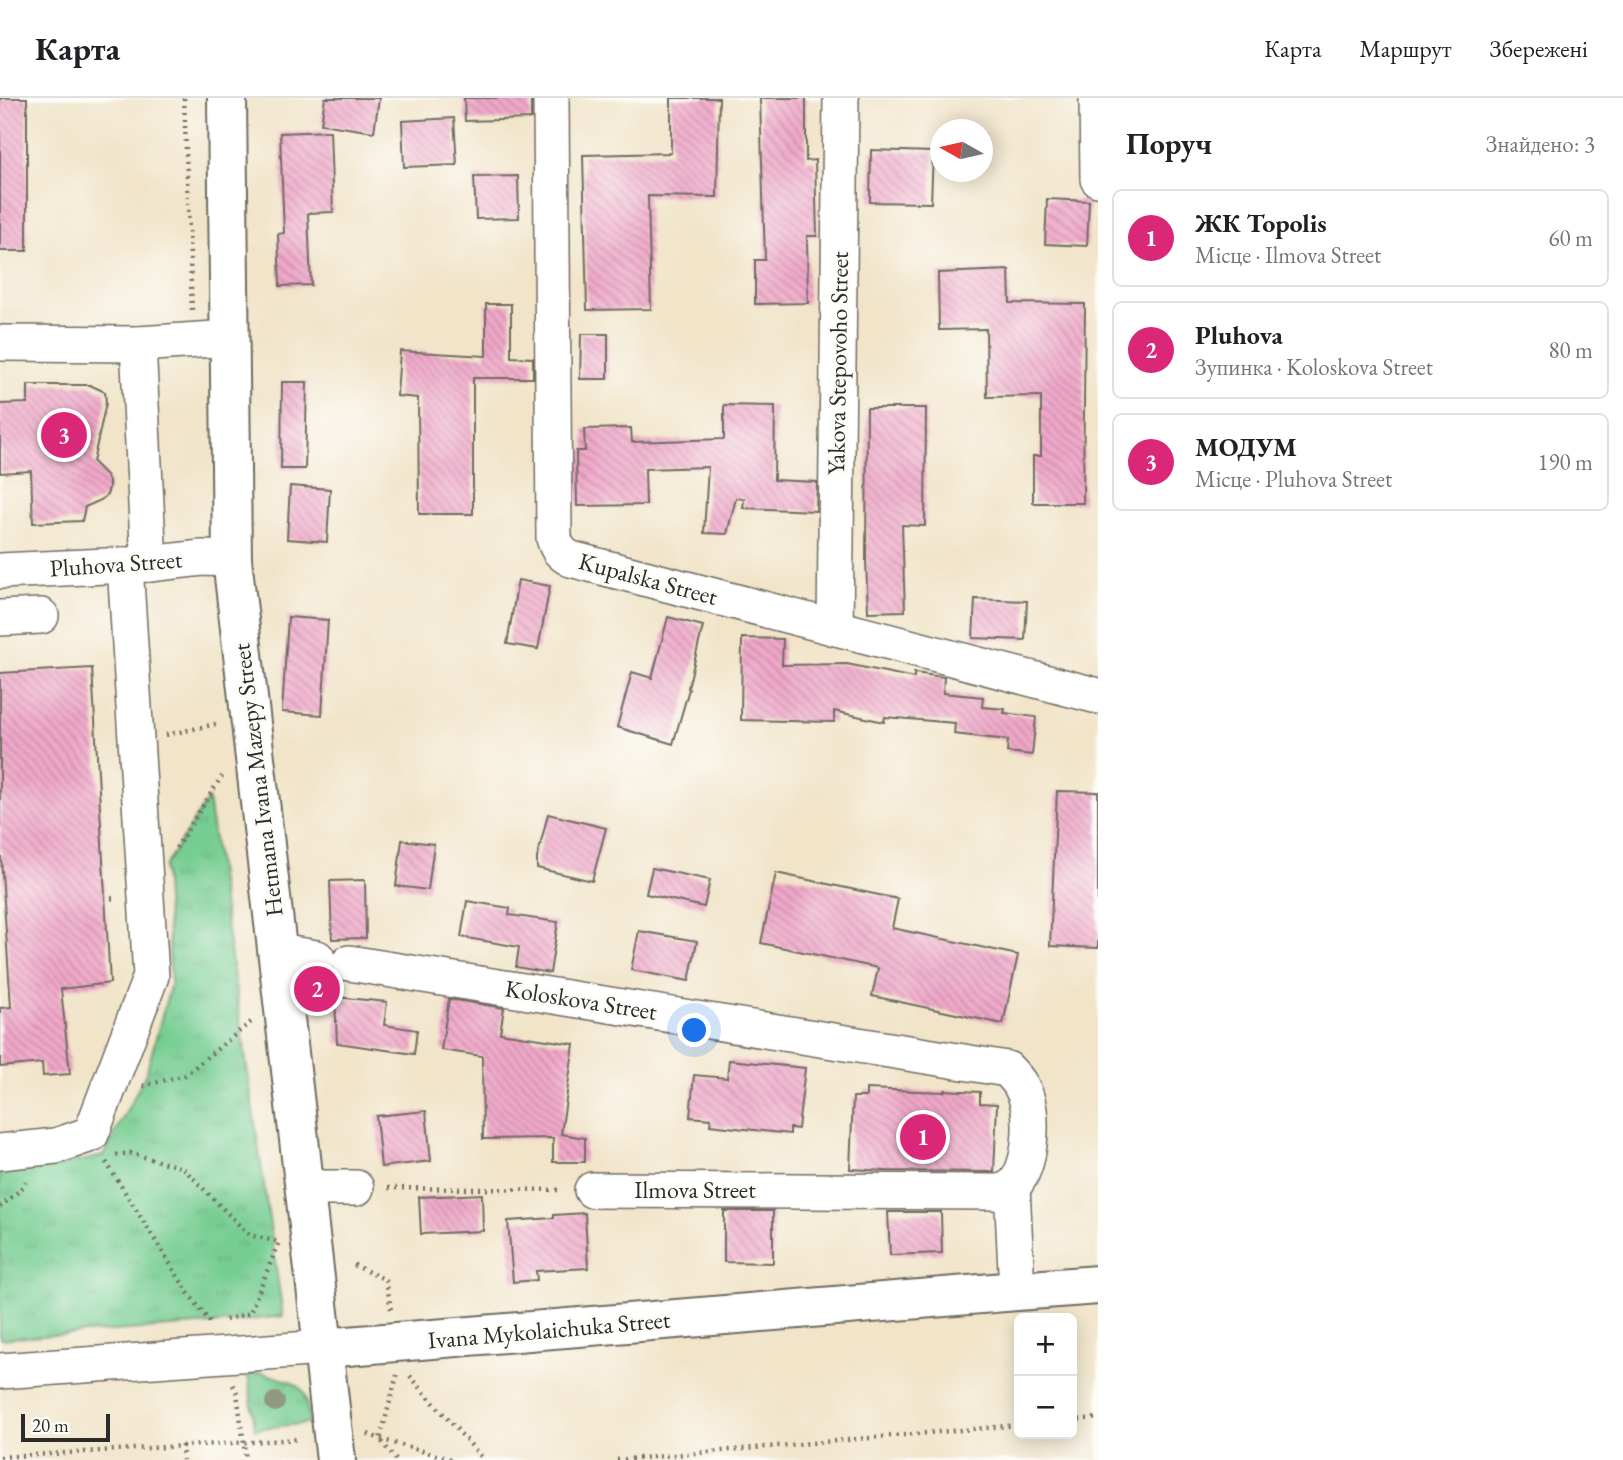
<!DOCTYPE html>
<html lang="uk">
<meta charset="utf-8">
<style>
:root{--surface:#fff;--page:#f2f2f2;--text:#202124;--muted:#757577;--line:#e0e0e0;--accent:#db2777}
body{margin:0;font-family:"EB Garamond",serif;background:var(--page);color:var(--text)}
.controls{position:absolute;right:21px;bottom:21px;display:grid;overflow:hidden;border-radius:10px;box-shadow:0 4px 18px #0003}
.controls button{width:63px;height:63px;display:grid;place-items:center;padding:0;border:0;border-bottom:2px solid var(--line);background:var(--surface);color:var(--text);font:35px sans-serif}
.compass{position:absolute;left:930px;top:21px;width:63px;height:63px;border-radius:50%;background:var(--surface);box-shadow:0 4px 18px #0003;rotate:278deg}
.scale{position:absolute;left:21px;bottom:18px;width:89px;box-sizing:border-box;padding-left:7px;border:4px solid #2b2b2b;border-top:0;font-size:19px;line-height:24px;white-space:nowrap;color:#2b2b2b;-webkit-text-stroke:5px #fdfcf7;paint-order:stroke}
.you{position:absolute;left:695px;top:933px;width:24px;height:24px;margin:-18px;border:5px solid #fff;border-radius:50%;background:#1a73e8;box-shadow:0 0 0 10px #1a73e833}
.badge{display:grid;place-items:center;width:46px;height:46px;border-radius:50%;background:var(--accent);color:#fff;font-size:23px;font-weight:700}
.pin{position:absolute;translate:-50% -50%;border:4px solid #fff;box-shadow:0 2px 7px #0006}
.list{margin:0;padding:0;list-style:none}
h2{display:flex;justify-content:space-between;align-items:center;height:91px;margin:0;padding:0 28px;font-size:30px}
h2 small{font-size:23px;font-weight:400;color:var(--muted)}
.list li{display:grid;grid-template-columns:46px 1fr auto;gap:21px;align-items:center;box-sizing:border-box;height:98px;margin:0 14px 14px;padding:0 14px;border:2px solid var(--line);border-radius:10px}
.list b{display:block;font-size:26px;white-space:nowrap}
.list p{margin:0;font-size:23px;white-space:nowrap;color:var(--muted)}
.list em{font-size:23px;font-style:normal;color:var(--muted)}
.map{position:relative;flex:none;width:1098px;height:1362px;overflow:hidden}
header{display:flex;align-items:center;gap:42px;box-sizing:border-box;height:98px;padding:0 35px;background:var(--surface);border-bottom:2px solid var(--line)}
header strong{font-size:33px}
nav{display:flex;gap:38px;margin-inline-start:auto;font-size:24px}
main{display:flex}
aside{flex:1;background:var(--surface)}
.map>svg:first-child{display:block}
.grass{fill:url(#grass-tufts);stroke:#507c5e;stroke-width:2}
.building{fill:url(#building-back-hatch)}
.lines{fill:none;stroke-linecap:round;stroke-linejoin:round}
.minor-casing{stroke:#706c62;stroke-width:38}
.major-casing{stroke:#706c62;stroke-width:42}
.path{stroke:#706c62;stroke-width:4.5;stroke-dasharray:2 5;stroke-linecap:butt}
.minor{stroke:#fff;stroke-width:35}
.major{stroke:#fff;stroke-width:38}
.tree{fill:#919983}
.labels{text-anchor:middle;stroke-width:6;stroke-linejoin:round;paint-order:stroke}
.street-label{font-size:24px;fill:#2b2b2b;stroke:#fdfcf7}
</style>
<header>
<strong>Карта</strong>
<nav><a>Карта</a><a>Маршрут</a><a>Збережені</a></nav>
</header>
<main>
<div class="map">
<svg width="1098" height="1362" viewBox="0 0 1098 1362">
<defs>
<pattern id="grass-tufts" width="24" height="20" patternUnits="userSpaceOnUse" patternTransform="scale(1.75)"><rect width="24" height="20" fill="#76cd92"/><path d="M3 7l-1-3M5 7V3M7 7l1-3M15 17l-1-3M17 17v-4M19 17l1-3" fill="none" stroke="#66b07e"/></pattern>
<pattern id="building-back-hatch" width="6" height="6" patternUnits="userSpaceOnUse" patternTransform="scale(1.75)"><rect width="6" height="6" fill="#f0a8c9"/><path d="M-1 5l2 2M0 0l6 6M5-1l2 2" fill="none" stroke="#c389a3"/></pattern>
</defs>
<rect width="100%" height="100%" fill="#fdfcf7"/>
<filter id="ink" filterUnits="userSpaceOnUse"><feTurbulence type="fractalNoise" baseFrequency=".0143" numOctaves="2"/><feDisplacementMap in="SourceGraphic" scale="14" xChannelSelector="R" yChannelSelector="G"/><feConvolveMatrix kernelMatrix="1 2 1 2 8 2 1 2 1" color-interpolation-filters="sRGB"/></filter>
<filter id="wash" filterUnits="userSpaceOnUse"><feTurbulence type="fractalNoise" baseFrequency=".00686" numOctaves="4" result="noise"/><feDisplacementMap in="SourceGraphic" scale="28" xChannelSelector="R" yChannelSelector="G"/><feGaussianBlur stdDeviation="1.57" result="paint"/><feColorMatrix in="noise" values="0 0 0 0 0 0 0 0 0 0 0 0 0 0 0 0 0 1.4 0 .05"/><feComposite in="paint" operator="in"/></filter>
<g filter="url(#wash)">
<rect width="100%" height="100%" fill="#f1e4c9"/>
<g class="grass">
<polygon points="208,701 283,1218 212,1226 0,1241 0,1074 55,1069 103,1058 146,976 171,885 164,769"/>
<path d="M263 1275C274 1279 293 1282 301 1291 308 1299 307 1315 309 1325L255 1331 248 1276Z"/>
</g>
<g id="blocks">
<g class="building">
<rect x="0" y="0" width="27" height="153"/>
<polygon points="325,0 379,0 374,34 321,26"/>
<polygon points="464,0 531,0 531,21 465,23"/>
<polygon points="671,0 719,0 717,99 648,98 651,211 587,212 583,57 671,55"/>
<polygon points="760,0 806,0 806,63 815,62 817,138 807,138 808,205 755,206 755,162 765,162"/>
<polygon points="454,20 457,67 404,69 402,23"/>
<polygon points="330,33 333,114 308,115 311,187 280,188 278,136 284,135 280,35"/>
<polygon points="871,52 933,54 931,105 870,104"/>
<polygon points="518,78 519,120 476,121 474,79"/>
<polygon points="1047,101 1089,103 1087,148 1045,146"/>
<polygon points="1009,172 1010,205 1085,206 1083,405 1033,405 1033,358 1041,358 1041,298 987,299 986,231 939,232 938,175"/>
<polygon points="486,206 511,206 511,259 533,260 533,280 473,280 473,416 419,416 418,300 397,298 400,253 486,258"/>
<polygon points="581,236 608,236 608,281 580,281"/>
<polygon points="282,284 307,284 305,371 281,371"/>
<polygon points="28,287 90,287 105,294 106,305 93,364 106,377 109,383 109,390 107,397 101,402 85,409 82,423 33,425 31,373 0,375 0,306 28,305"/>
<polygon points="724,307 775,308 774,382 817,384 816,413 743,410 744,401 736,400 727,436 704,435 708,369 645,371 646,407 577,408 576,353 585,353 584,331 631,330 632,344 724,341"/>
<polygon points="867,310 926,310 925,428 902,427 905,513 868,514 866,462"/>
<polygon points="290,388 330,391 327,444 287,441"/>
<polygon points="518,482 550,488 538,551 507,546"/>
<polygon points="975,501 1027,503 1025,542 973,540"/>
<polygon points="288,519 328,522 322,617 282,614"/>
<polygon points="668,519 703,528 688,590 689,591 673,646 617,629 632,574 652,580"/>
<polygon points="742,540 783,541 782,567 847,566 914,580 914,575 944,579 943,595 983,599 982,609 1005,611 1004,615 1036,619 1032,657 1007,654 1008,642 954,636 955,625 885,619 884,624 834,613 834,624 741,622"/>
<polygon points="92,570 110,885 61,891 70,976 43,978 42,965 0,969 0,910 11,909 0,744 0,575"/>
<polygon points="1057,693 1098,694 1098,850 1050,848"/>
<polygon points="548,716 606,730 592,783 537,770 537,760"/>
<polygon points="402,742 434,746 428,792 396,788"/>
<polygon points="652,770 710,782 704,809 646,796"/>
<polygon points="776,775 898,801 892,830 1018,857 1003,926 872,898 878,870 761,845"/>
<polygon points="365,782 366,840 332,841 330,783"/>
<polygon points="467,803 510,810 509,817 558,824 550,875 516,869 519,849 461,839"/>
<polygon points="639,833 697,843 689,883 631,872"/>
<polygon points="335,899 387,904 384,927 417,932 414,956 337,945"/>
<polygon points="449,901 504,910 500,935 574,946 561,1036 585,1040 585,1064 553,1064 553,1040 483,1041 482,958 441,952"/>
<polygon points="729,962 805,970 798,1031 790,1030 790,1036 710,1027 711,1021 690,1019 694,977 727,980"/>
<polygon points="866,991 944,994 944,992 980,994 980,1005 997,1006 994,1074 887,1073 850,1071 853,999 866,999"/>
<polygon points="426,1013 431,1063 381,1069 376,1018"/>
<polygon points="482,1096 483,1133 421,1136 419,1099"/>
<polygon points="724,1113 773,1113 773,1165 724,1164"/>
<polygon points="888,1114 941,1114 942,1155 890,1157"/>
<polygon points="585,1115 588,1170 536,1173 537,1182 513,1184 508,1123 554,1120 554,1117"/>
</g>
</g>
</g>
<g filter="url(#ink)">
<use href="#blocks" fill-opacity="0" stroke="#706c62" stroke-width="2"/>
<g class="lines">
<g class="minor-casing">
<g id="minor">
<path d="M551 0 554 440C557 451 561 456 571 461L1098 598"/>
<polyline points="1097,0 1098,81"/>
<polyline points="0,245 138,246 230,240"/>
<polyline points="138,246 149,466"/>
<polyline points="0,473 149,466 202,460 232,461"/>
<polyline points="0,520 41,518"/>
<polyline points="835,530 841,0"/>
<polyline points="278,854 317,860"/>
<path d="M349 865 1007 971C1012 976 1018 982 1021 988 1035 1011 1032 1061 1017 1083 1013 1090 1007 1092 999 1094L592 1092"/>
<polyline points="0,1054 56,1048 91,1036 151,878 125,467"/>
<polyline points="1012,1088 1017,1193"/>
<polyline points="305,1090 356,1090"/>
<polyline points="0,1273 323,1250"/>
</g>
</g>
<g class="major-casing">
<g id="major">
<polyline points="227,0 232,461 336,1362"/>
<polyline points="323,1250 1017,1193 1098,1187"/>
</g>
</g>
<g class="path">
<polyline points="184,0 192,212"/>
<polyline points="166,637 216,626"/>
<polyline points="176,750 222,678"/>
<polyline points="104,801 116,800"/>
<polyline points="143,988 185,977 251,924"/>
<polyline points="116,1057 130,1055 183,1070 249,1137 279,1144 250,1215 222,1223"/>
<polyline points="106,1064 189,1196 212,1227"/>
<polyline points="388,1090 561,1092"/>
<polyline points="0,1109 19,1093 26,1084"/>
<polyline points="354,1167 386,1182 391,1211"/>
<polyline points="410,1278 484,1362"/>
<polyline points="233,1287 237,1295 246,1362"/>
<polyline points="1072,1322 1098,1320"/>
<polyline points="368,1336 380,1341 454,1362"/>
<polyline points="182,1347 183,1362"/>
<polyline points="0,1359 300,1341"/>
<polyline points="396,1362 380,1341 397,1277"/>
<polyline points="617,1362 1019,1327"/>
</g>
<use href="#minor" class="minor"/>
<use href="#major" class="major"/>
</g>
<circle class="tree" cx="275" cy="1304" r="10"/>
</g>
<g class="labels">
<g class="street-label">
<text transform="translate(838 265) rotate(-89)" y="8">Yakova Stepovoho Street</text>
<text transform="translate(116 466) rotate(-4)" y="8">Pluhova Street</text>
<text transform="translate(648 481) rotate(15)" y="8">Kupalska Street</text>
<text transform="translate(258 682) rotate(-97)" y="8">Hetmana Ivana Mazepy Street</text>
<text transform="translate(581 902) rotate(9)" y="8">Koloskova Street</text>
<text x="695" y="1100">Ilmova Street</text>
<text transform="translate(549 1232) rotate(-5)" y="8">Ivana Mykolaichuka Street</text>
</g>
</g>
</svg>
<div class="controls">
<button>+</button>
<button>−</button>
</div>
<svg class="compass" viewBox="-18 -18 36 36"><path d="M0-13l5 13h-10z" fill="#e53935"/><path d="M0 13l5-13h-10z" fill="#757577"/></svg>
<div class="scale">20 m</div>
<div class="you"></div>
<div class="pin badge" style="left:923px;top:1039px">1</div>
<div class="pin badge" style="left:317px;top:891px">2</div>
<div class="pin badge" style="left:64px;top:337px">3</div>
</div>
<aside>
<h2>Поруч<small>Знайдено: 3</small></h2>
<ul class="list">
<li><span class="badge">1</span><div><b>ЖК Topolis</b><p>Місце · Ilmova Street</p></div><em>60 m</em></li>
<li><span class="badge">2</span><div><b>Pluhova</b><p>Зупинка · Koloskova Street</p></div><em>80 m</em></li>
<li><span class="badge">3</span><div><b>МОДУМ</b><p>Місце · Pluhova Street</p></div><em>190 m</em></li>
</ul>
</aside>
</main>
